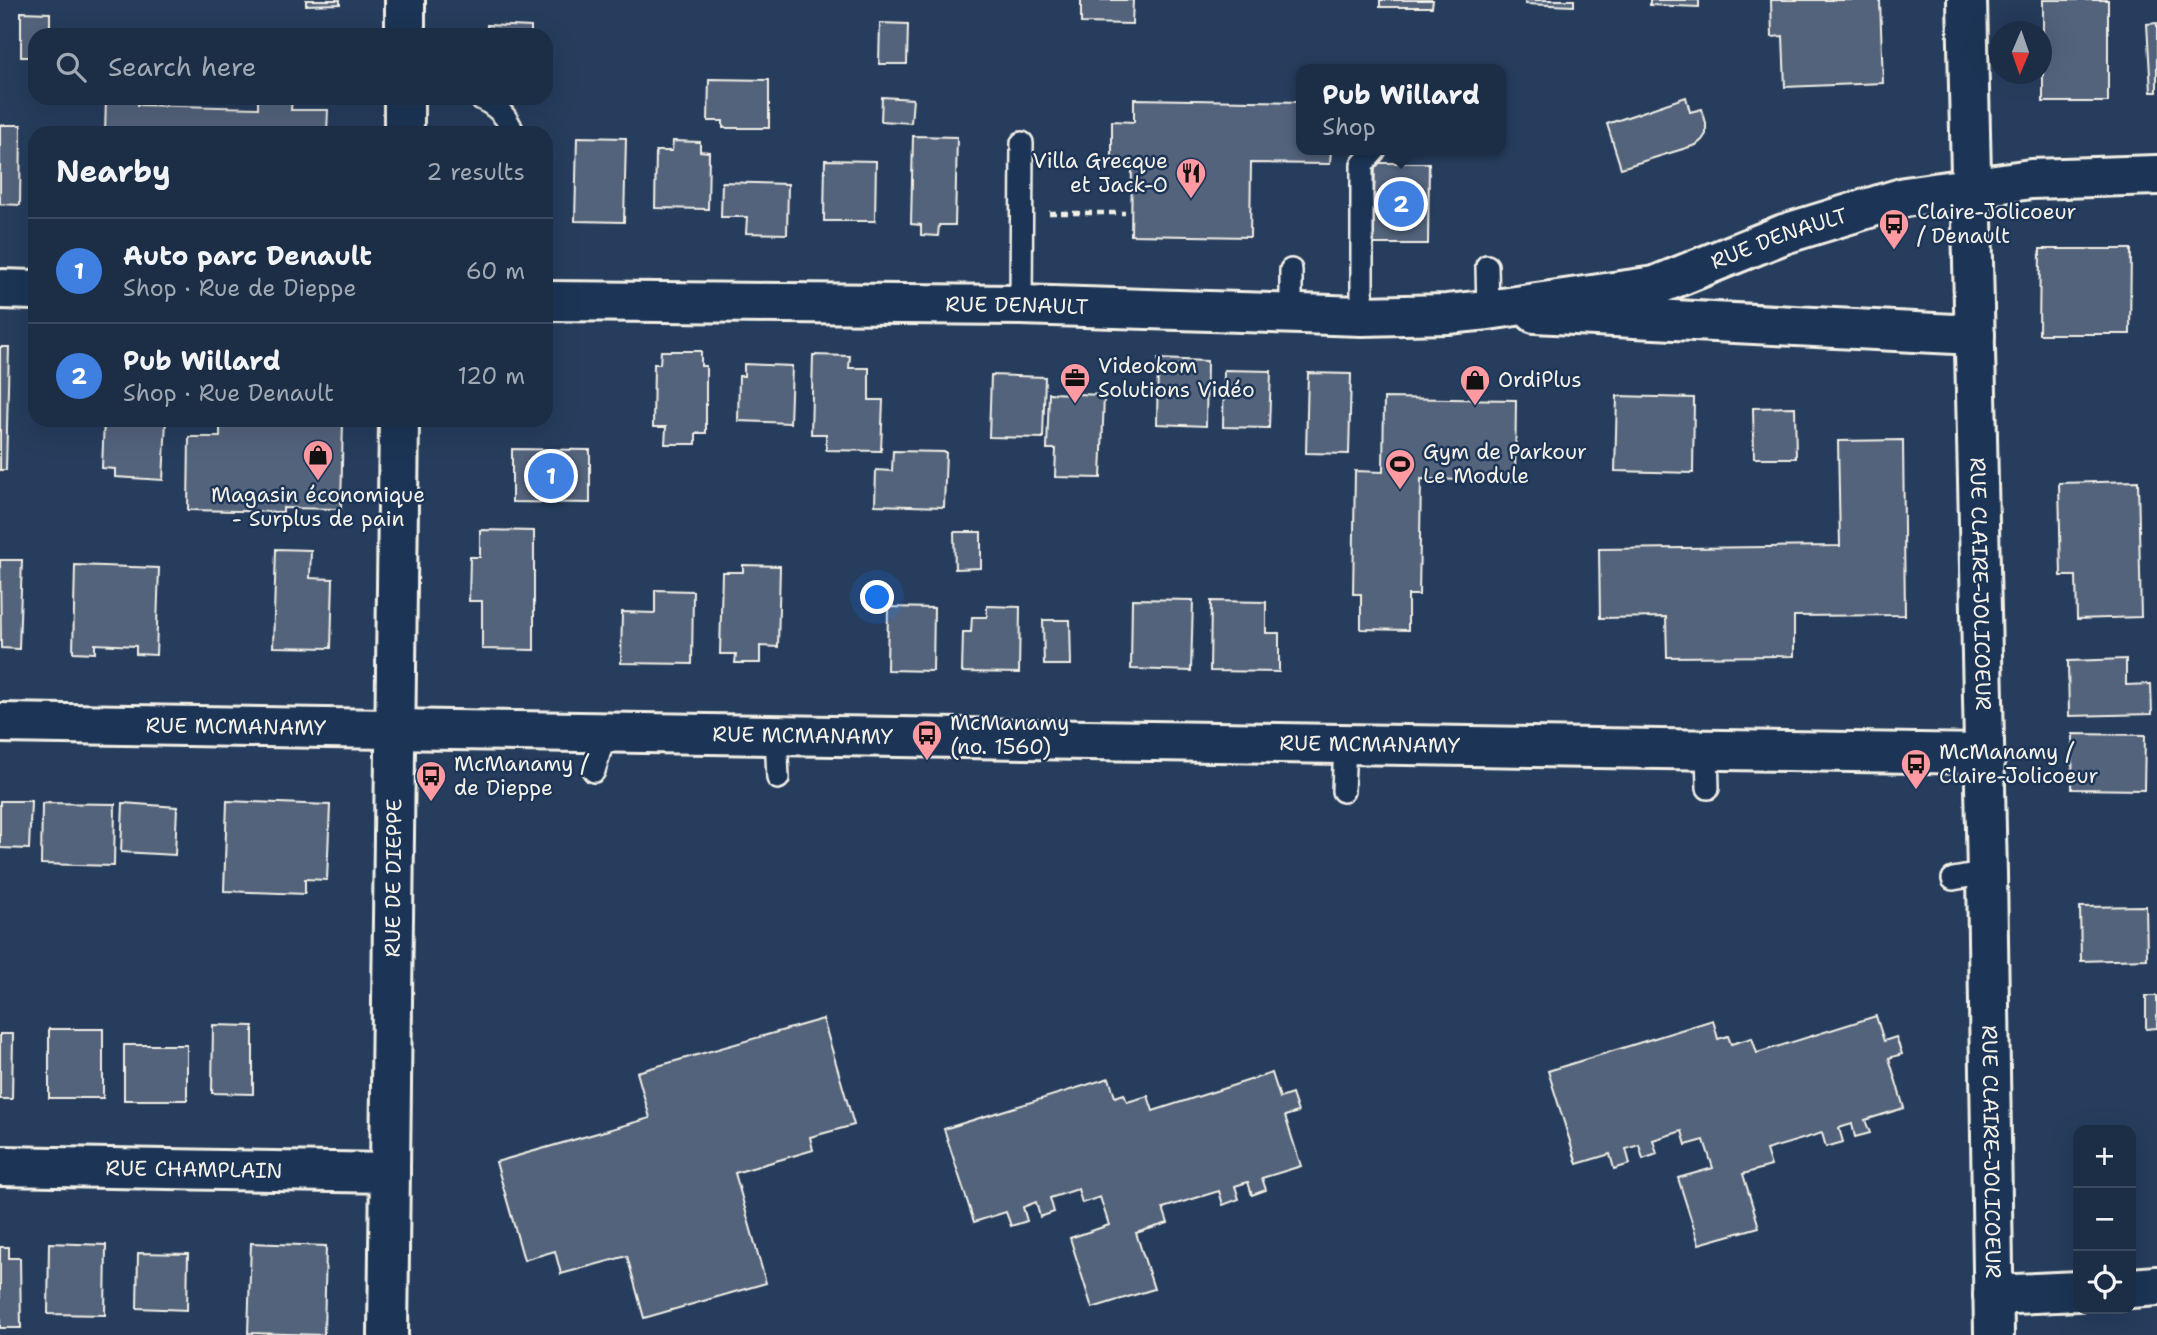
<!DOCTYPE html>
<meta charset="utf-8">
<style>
:root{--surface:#1c2e46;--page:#25364d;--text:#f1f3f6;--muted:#a0a8b3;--line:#3a4a5f;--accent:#ff9aa2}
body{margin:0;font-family:"Shantell Sans",sans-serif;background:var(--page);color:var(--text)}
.controls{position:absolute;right:21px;bottom:21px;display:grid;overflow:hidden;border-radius:14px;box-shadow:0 7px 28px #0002}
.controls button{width:63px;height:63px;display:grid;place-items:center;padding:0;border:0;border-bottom:2px solid var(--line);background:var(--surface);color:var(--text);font:35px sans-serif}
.compass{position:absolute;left:1989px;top:21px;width:63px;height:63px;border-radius:50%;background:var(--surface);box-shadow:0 7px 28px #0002;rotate:182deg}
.you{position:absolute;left:878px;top:598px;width:24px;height:24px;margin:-18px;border:5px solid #fff;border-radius:50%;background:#1a73e8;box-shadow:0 0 0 10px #1a73e833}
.badge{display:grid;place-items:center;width:46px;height:46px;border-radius:50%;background:var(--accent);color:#fff;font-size:23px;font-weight:700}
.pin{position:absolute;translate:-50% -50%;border:4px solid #fff;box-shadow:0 2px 7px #0006}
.popup{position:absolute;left:1296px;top:64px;width:210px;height:91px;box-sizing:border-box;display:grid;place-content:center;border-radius:14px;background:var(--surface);filter:drop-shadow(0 2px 5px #0005);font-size:23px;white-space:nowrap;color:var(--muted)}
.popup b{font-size:26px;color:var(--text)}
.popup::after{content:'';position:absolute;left:50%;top:100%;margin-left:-14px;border:14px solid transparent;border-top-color:var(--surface)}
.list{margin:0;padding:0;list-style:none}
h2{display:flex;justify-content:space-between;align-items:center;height:91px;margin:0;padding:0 28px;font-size:30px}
h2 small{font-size:23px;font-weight:400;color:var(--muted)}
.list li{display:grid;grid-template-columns:46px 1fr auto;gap:21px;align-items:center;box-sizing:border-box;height:105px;padding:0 28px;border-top:2px solid var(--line)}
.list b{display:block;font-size:26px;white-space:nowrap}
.list p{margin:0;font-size:23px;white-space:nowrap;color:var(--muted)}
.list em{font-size:23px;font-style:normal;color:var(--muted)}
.icon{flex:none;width:38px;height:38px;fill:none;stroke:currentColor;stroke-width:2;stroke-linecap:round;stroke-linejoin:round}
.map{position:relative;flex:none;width:2157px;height:1335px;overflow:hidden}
.search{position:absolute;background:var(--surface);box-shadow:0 7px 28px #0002;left:28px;top:28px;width:525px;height:77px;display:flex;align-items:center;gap:18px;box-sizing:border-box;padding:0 24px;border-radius:21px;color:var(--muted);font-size:26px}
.panel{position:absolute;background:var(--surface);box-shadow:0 7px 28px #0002;left:28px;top:126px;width:525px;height:301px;border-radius:21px}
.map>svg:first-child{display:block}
.building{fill:#52647b;stroke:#f4f1e8;stroke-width:2}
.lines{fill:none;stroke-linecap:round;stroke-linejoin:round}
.service-casing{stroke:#f4f1e8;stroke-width:26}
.minor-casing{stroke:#f4f1e8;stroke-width:44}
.secondary-casing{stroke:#f4f1e8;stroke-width:44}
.path{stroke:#f4f1e8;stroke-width:4.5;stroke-dasharray:7 5;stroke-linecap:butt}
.service{stroke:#1d3557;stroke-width:21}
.minor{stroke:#1d3557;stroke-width:38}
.secondary{stroke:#1d3557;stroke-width:38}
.labels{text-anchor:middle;stroke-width:5;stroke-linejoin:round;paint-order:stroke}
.poi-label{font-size:21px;fill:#f4f1e8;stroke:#1d3557;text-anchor:start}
.street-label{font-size:21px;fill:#f4f1e8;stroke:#1d3557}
</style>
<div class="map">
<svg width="2157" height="1335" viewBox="0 0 2157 1335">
<rect width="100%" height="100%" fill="#263d5d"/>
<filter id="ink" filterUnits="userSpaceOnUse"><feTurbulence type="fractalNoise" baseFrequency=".0143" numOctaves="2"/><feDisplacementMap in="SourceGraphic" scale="14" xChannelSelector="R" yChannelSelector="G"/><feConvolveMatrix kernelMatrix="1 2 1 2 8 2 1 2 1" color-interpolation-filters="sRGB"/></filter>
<g filter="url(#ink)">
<g class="building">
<polygon points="306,0 340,0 340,4 306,5"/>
<polygon points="1081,0 1133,0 1132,24 1081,23"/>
<polygon points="1380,0 1433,0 1432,7 1380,7"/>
<polygon points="1525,0 1574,0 1574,6 1525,4"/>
<polygon points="1650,0 1699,0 1699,7 1650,5"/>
<polygon points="1771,0 1880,0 1883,83 1785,87 1783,36 1772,37"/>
<rect x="2043" y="0" width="65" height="102"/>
<polygon points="21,12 50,13 50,35 35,35 35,57 21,57"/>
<polygon points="880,23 908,24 907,64 879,64"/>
<polygon points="2157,23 2157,92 2151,92 2147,24"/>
<polygon points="487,25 531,27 531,35 487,35"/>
<polygon points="709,79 769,80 769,128 723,128 723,121 708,121"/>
<polygon points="882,97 913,99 911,123 881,121"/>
<polygon points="1686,97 1690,112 1702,109 1706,123 1706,134 1702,140 1696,145 1621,168 1607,124"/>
<polygon points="106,98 138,98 138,105 258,108 258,98 292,98 291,110 328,110 327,133 105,133"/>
<polygon points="1134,99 1301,102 1301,150 1331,150 1330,164 1251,163 1250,237 1131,235 1132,165 1112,165 1112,121 1134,122"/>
<polygon points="0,125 21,125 20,205 0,204"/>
<polygon points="913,136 957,137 955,225 939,225 938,236 921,235 921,225 911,224"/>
<polygon points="577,137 626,138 624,222 575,221"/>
<polygon points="673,141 700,142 700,151 709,152 708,209 655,208 656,151 672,151"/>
<polygon points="825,160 876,161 875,221 824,221"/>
<polygon points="1375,163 1429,163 1428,244 1373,244"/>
<polygon points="722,182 788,184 787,234 746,233 747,217 721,217"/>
<polygon points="2040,249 2131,249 2130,334 2039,334"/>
<polygon points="0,347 9,347 6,470 0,470"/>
<polygon points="661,351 701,351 701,366 706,366 706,433 696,433 696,444 665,444 666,427 653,427 654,364 660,364"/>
<polygon points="813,355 850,356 849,368 869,368 869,400 883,400 881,451 826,450 826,434 811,434"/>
<polygon points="1158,359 1207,361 1206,426 1157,424"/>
<polygon points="744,364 792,366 790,423 738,421 739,376 744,376"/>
<polygon points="1224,370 1271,371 1269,428 1223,427"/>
<polygon points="1308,373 1351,374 1349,454 1306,453"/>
<polygon points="991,375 1045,377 1043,438 989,437"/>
<polygon points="1049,393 1104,395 1101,478 1055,477 1056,449 1047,449"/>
<polygon points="1617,396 1694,398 1693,473 1615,471"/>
<polygon points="1384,398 1516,400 1515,481 1421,479 1419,595 1408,595 1408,630 1361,629 1361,594 1353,594 1355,471 1383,472"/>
<polygon points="1795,407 1796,458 1754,458 1753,408"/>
<polygon points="104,420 166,420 163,480 115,477 115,469 102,468"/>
<polygon points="220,420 343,420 341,509 283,508 283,512 188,510 189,437 220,437"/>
<polygon points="1903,440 1905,615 1794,616 1794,656 1667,657 1666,617 1600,618 1599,549 1840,546 1838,441"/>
<polygon points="512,449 590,450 590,503 512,502"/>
<polygon points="893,451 946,452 944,507 875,505 876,470 892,471"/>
<polygon points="2138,481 2141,617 2077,619 2076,576 2061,576 2059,483"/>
<polygon points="480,530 534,531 534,650 482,649 482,601 469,601 470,557 480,557"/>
<polygon points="954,532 981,532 981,568 955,569"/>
<polygon points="276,549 311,550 310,578 333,579 331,648 273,647"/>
<polygon points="0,560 22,560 19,649 1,648"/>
<polygon points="75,565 159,568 156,655 136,654 136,646 95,644 95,653 73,652"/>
<polygon points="743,565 780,566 778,647 760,646 760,663 735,663 736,654 720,654 722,572 743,572"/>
<polygon points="655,590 693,591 692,664 621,663 622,612 655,613"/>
<polygon points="1132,599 1193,600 1191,671 1131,669"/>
<polygon points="1211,601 1266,602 1266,633 1279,633 1279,672 1210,671"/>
<polygon points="987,606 1020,607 1019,673 962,672 963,632 971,632 972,617 987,617"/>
<polygon points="888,607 934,608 933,671 887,670"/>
<polygon points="1043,620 1070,620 1071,665 1044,665"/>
<polygon points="2126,659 2126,685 2151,684 2152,714 2069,716 2068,661"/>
<polygon points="2073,734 2145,735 2144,790 2072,789"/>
<polygon points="0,801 31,801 29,849 0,848"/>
<polygon points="227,801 330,805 327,880 305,879 305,894 224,891"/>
<polygon points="42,803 115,804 114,866 41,864"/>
<polygon points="123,803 177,807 175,855 121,852"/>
<polygon points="2146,906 2147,959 2081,961 2080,907"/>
<polygon points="2146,996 2157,996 2157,1028 2146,1029"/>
<polygon points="1876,1016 1884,1041 1896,1037 1902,1054 1889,1058 1904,1108 1865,1120 1870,1133 1855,1137 1852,1124 1839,1128 1843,1142 1826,1147 1822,1133 1766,1150 1771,1166 1743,1174 1759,1227 1699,1244 1678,1178 1713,1168 1704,1140 1686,1145 1682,1131 1653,1140 1657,1154 1643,1159 1639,1145 1626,1149 1630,1164 1614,1169 1610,1154 1577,1164 1548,1071 1713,1020 1718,1039 1728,1036 1731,1044 1752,1038 1757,1053"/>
<polygon points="823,1019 854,1125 810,1137 813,1150 735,1173 766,1283 644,1318 627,1256 561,1274 555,1251 524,1260 496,1162 650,1118 637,1072"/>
<polygon points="213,1025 253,1026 253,1094 212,1093"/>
<rect x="49" y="1029" width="54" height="69"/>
<polygon points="0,1034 13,1034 12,1099 0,1099"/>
<rect x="124" y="1045" width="63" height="55"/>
<polygon points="1272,1073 1280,1098 1292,1094 1298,1112 1285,1116 1301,1166 1262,1178 1266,1190 1252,1195 1248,1182 1235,1186 1239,1199 1223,1205 1219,1191 1163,1208 1168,1223 1136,1233 1154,1289 1092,1308 1070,1238 1109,1225 1100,1197 1082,1203 1078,1189 1050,1198 1054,1212 1040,1217 1036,1202 1023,1207 1027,1221 1011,1226 1006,1212 974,1222 944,1129 1109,1078 1115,1097 1124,1094 1127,1102 1148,1096 1153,1111"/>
<polygon points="49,1243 106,1245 105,1315 48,1314"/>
<polygon points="251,1243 326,1246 324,1335 248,1333"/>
<polygon points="0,1247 9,1247 9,1258 20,1258 21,1328 0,1328"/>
<polygon points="138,1253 188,1254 187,1310 137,1308"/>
</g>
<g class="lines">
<g class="service-casing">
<g id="service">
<path d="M480 98C495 105 508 116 513 133"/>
<polyline points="1487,266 1488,310"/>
<polyline points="1291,270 1291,314"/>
<polyline points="1021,305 1022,143"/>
<polyline points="1362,316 1362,165 1375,150"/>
<polyline points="776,735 778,778"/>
<polyline points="1707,750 1708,788"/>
<polyline points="594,771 605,733"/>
<polyline points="1343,791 1345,744"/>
<polyline points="1953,879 1987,873"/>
</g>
</g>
<g class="minor-casing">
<g id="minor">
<path id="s1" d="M1967 0 1987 873 1994 1335"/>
<polyline points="405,35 405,0"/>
<polyline points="404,133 404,98"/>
<polyline points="1535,313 1975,335"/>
<path id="s2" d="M0 723 1984 754"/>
<path id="s3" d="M0 1166 390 1173"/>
<polyline points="2131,1288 2157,1286"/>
<polyline points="1993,1295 2078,1291"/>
<path id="s4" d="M388 1335 399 420"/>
</g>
</g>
<g class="secondary-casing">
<g id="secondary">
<polyline points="0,289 35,290"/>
<path id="s5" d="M546 301 1021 305 1362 316 1447 314 1488 310 1655 286 1784 234 1905 197 2031 179 2157 175"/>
</g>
</g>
<polyline class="path" points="1049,213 1125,213"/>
<use href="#service" class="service"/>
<use href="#minor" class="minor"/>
<use href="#secondary" class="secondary"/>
</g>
</g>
<defs>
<g id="restaurant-pin" transform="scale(1.575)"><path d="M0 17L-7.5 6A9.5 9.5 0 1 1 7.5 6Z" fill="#ff9aa2" stroke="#1d3557"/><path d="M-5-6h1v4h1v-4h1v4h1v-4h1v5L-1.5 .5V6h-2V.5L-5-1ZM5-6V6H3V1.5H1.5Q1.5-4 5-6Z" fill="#111"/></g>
<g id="bus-pin" transform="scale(1.575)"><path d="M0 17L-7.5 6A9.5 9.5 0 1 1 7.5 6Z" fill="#ff9aa2" stroke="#1d3557"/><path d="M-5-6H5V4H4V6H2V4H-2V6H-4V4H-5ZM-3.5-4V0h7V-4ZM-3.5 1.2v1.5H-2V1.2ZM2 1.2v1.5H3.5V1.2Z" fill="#111"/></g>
<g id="office-pin" transform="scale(1.575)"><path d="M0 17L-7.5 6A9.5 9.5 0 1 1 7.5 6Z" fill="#ff9aa2" stroke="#1d3557"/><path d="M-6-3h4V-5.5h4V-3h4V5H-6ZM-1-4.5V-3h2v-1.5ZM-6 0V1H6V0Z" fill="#111"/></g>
<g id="shop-pin" transform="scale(1.575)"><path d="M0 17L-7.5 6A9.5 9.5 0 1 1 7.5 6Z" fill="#ff9aa2" stroke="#1d3557"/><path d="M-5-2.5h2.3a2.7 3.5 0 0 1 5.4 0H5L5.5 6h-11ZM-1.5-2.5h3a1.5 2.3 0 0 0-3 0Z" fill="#111"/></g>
<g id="stadium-pin" transform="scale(1.575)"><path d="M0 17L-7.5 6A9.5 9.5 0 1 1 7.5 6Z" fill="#ff9aa2" stroke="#1d3557"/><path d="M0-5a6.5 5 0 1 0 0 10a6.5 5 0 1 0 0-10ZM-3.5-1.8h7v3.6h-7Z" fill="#111"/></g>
</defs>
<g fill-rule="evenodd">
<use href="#restaurant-pin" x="1191" y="173"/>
<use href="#bus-pin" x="1894" y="224"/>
<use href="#office-pin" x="1075" y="378"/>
<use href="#shop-pin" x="1475" y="380"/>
<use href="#shop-pin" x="318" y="455"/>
<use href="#stadium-pin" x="1400" y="464"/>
<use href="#bus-pin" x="927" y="735"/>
<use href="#bus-pin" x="1916" y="764"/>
<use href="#bus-pin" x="431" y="776"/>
</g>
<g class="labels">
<g class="poi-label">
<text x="1168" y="168" text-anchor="end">Villa Grecque<tspan x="1168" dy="24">et Jack-O</tspan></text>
<text x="1917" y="219">Claire-Jolicoeur<tspan x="1917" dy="24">/ Denault</tspan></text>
<text x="1098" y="373">Videokom<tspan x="1098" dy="24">Solutions Vidéo</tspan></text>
<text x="1498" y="387">OrdiPlus</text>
<text x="1423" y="459">Gym de Parkour<tspan x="1423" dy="24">Le Module</tspan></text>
<text x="318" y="502" text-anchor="middle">Magasin économique<tspan x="318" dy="24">- Surplus de pain</tspan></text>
<text x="950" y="730">McManamy<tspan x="950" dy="24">(no. 1560)</tspan></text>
<text x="1939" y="759">McManamy /<tspan x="1939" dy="24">Claire-Jolicoeur</tspan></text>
<text x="454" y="771">McManamy /<tspan x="454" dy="24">de Dieppe</tspan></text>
</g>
<g class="street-label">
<text dy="7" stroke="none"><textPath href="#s5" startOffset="1244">RUE DENAULT</textPath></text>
<text dy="7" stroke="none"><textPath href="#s5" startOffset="471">RUE DENAULT</textPath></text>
<text dy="7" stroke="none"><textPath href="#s1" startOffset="584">RUE CLAIRE-JOLICOEUR</textPath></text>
<text dy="7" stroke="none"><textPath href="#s2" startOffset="236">RUE MCMANAMY</textPath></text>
<text dy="7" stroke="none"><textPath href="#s2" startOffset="803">RUE MCMANAMY</textPath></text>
<text dy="7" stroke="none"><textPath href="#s2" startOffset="1370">RUE MCMANAMY</textPath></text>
<text dy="7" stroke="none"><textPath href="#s4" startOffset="457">RUE DE DIEPPE</textPath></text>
<text dy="7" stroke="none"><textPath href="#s1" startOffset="1152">RUE CLAIRE-JOLICOEUR</textPath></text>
<text dy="7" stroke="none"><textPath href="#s3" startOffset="194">RUE CHAMPLAIN</textPath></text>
</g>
</g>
</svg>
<div class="controls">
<button>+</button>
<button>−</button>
<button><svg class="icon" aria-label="locate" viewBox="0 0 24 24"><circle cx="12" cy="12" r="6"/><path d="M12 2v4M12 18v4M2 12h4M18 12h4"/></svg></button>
</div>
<svg class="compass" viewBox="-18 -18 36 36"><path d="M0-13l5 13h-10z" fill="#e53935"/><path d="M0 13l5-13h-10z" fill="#a0a8b3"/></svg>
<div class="you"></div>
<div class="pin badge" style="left:551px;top:476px;background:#3f7fe0">1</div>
<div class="pin badge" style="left:1401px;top:204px;background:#3f7fe0">2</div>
<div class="popup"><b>Pub Willard</b>Shop</div>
<div class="search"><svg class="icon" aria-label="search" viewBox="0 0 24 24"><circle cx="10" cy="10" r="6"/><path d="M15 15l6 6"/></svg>Search here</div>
<section class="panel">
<h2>Nearby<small>2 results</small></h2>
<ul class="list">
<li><span class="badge" style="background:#3f7fe0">1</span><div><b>Auto parc Denault</b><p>Shop · Rue de Dieppe</p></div><em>60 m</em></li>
<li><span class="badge" style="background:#3f7fe0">2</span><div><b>Pub Willard</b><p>Shop · Rue Denault</p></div><em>120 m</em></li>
</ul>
</section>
</div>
